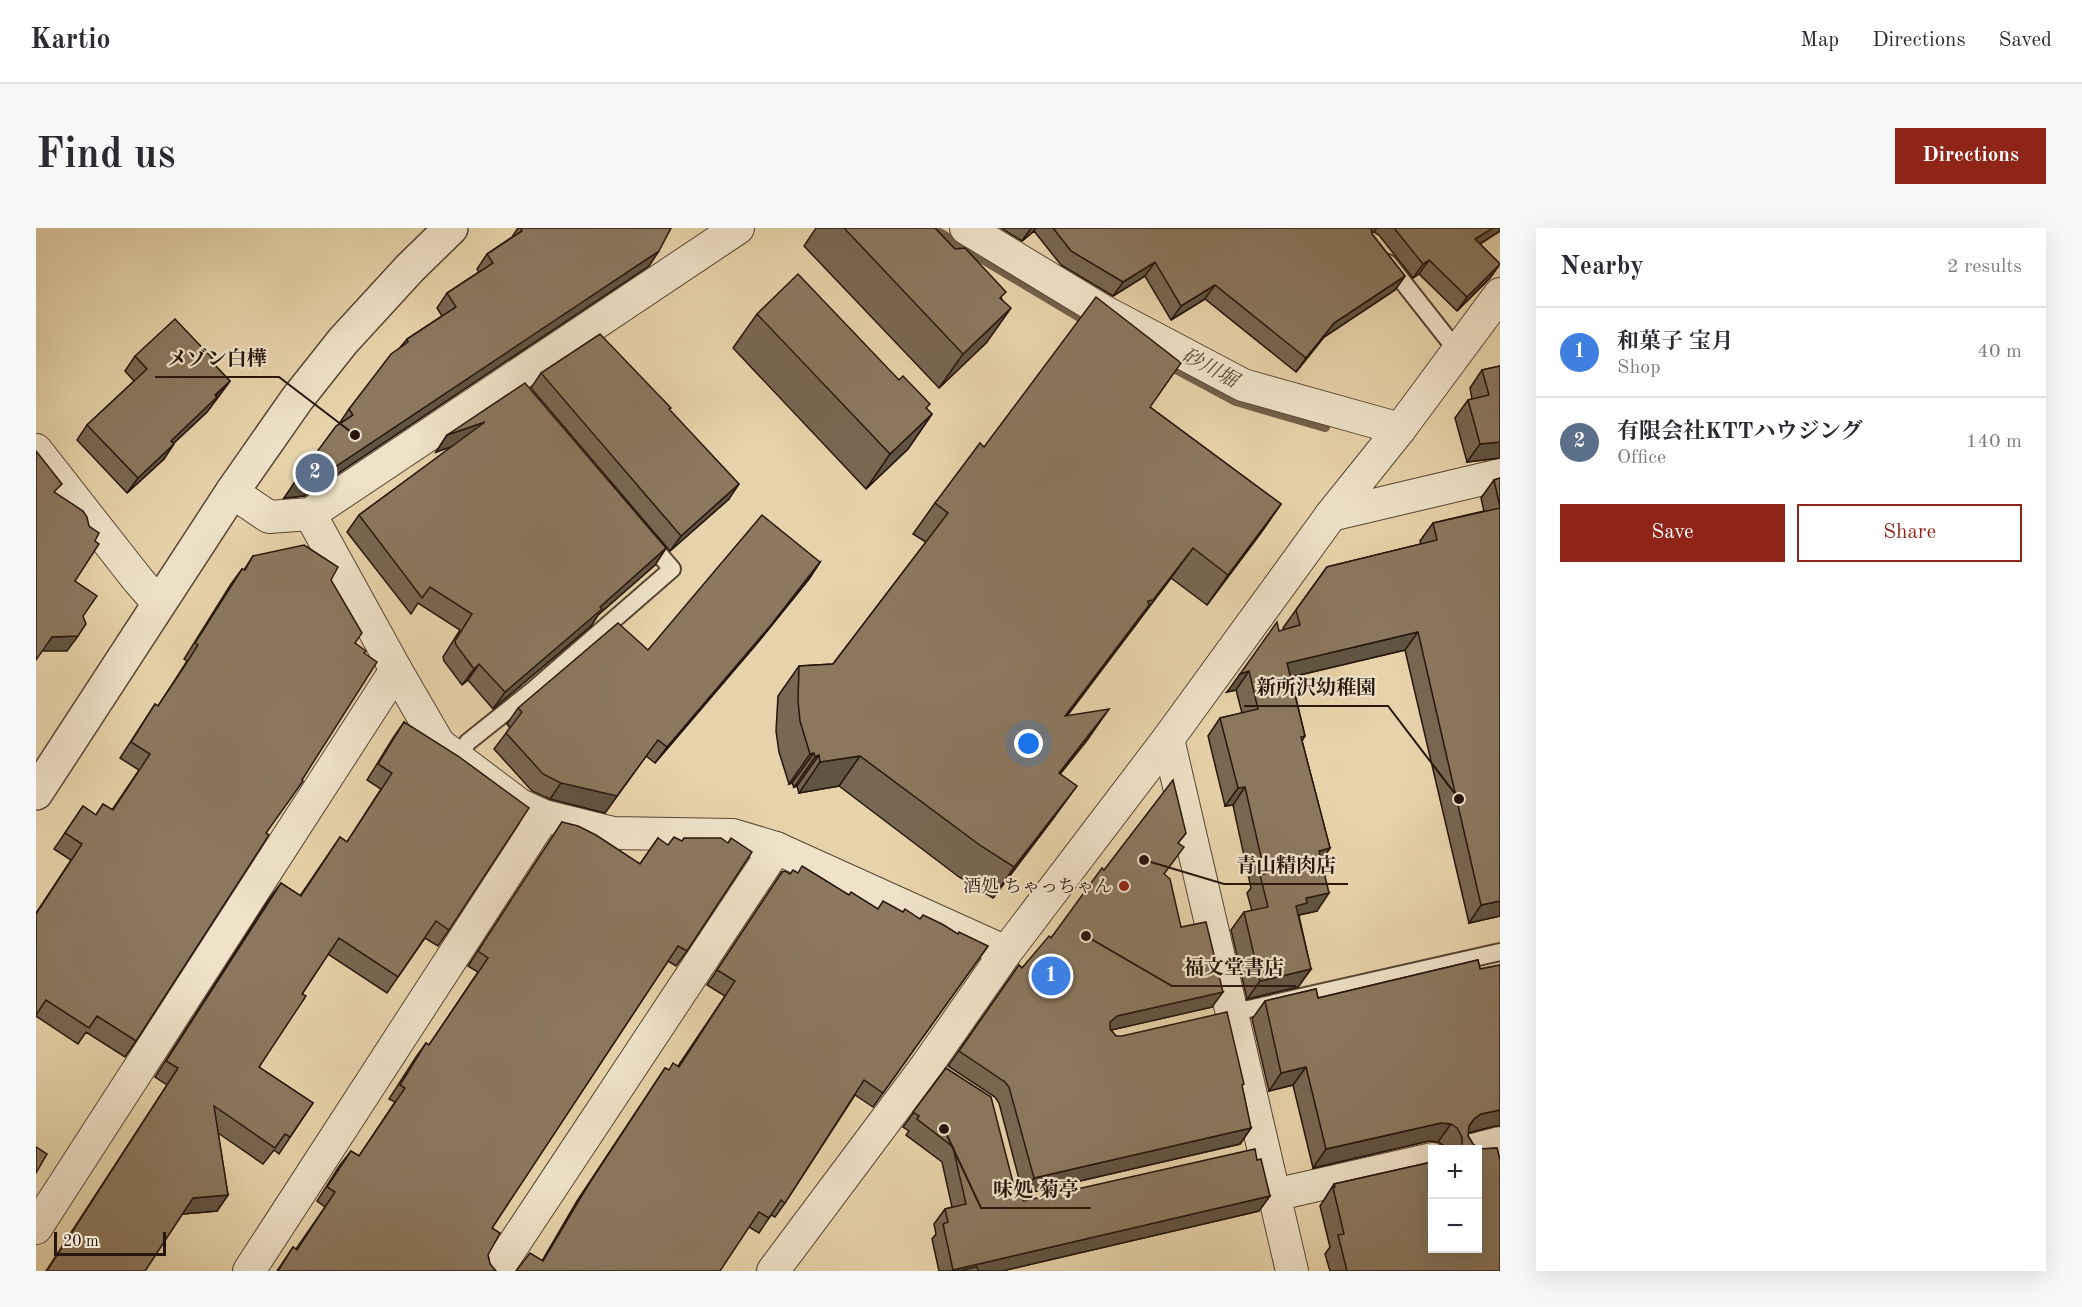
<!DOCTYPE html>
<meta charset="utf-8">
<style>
:root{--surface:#fff;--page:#f7f7f7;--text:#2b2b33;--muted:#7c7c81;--line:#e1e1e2;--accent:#8f2418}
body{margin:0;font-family:"Old Standard TT","Noto Serif JP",serif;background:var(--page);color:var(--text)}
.controls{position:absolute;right:18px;bottom:18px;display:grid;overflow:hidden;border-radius:0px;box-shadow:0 6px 24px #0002}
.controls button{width:54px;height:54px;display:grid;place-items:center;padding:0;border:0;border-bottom:2px solid var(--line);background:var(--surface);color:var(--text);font:30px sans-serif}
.scale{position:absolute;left:18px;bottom:15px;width:112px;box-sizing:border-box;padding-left:6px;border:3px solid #27160d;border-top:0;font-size:16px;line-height:21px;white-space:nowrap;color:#27160d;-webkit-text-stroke:4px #efe2c8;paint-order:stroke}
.you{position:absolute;left:993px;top:516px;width:21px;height:21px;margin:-15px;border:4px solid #fff;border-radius:50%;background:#1a73e8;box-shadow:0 0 0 9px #1a73e833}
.badge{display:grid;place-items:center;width:39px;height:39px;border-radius:50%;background:var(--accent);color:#fff;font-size:20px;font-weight:700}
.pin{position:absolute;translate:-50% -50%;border:3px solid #fff;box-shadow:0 2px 6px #0006}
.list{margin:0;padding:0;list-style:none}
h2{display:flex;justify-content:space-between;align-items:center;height:78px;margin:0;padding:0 24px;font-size:26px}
h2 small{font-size:20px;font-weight:400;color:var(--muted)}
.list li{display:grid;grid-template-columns:39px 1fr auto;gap:18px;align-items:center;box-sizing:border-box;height:90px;padding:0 24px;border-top:2px solid var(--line)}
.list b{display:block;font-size:22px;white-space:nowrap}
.list p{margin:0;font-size:20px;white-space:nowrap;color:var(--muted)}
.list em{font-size:20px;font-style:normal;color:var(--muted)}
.actions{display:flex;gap:12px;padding:18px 24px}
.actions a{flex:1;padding:14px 0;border:2px solid var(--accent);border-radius:0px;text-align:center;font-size:21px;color:var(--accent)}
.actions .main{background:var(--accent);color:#fff}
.map{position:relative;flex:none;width:1464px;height:1043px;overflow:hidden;border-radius:0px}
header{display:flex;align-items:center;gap:36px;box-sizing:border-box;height:84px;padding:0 30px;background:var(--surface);border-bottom:2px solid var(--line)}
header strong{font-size:28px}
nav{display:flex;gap:33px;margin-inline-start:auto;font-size:21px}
.intro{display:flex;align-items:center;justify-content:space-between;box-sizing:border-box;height:144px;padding:0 36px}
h1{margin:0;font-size:42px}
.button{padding:15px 27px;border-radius:0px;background:var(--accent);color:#fff;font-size:21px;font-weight:700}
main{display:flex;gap:36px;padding:0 36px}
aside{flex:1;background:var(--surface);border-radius:0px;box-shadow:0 6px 24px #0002}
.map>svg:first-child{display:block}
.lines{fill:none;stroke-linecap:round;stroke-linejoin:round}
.stream{stroke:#73614b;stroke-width:10}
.service-casing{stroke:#574534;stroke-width:20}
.minor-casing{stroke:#574534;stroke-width:34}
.tertiary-casing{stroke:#574534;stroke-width:36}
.service{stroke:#efe2c8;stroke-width:16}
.minor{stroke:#efe2c8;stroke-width:32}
.tertiary{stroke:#efe2c8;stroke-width:33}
.wall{fill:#786752;stroke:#27160d;stroke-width:1.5}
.shaded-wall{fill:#615442;stroke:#27160d;stroke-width:1.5}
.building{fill:#8b785f;stroke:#27160d;stroke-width:1.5}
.poi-dot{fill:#8f2418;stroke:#efe2c8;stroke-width:2}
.labels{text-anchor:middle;stroke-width:4.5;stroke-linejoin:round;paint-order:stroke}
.poi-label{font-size:18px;fill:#27160d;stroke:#efe2c8;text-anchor:end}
.water-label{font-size:20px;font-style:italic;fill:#5a4837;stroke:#efe2c8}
.leader{fill:none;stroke:#27160d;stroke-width:2}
.callout-dot{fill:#27160d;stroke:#efe2c8;stroke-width:2}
.callout-label{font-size:20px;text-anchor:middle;font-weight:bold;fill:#27160d;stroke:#efe2c8;stroke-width:4.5;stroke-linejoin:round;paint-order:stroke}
</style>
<header>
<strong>Kartio</strong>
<nav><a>Map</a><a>Directions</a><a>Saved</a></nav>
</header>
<div class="intro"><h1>Find us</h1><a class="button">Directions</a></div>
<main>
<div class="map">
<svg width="1464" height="1043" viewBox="0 0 1464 1043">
<rect width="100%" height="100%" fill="#e7d3ab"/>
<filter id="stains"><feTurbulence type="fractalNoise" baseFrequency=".00333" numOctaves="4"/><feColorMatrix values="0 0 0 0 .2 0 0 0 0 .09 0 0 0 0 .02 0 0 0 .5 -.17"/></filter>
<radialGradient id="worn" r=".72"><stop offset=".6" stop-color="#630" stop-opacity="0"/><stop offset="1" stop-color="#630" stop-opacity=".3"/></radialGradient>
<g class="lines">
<g class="stream">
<polyline points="895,0 1057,97"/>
<polyline points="1129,135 1200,173 1289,199"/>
</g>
<g class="service-casing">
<g id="service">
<polyline points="1352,35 1422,124"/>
<polyline points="421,530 432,514 497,462 636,341 611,312"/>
<polyline points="1190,786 1464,724"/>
</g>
</g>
<g class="minor-casing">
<g id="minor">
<polyline points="930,0 1067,83 1207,157 1364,201"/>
<polyline points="0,222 102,352 123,376"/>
<polyline points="196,264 233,289 274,286 702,0"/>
<polyline points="274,286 360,442 403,516 484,577 508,588 577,605 697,607 740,620 970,724"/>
<polyline points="1295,287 1464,247"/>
<polyline points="1132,511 1256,1043"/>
<polyline points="1437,922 1464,915"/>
<polyline points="1238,967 1396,931"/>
<polyline points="0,1000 360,442"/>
<polyline points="213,1043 508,588"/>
<polyline points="460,1043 740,620"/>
<polyline points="737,1043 891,837 970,724 1132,511 1295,287 1364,201 1464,66"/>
</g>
</g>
<g class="tertiary-casing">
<polyline id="tertiary" points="0,565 196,264 261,171 307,113 374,40 415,0"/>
</g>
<use href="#service" class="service"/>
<use href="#minor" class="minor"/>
<use href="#tertiary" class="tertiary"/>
</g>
<g class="wall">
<polygon points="482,0 635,0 613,38 268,268 248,270 303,196 313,181 371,111 406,88 401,80 411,65 443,44 441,41 451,26 476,9"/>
<polygon points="780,0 899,0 966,71 951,114 903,160 768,18"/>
<polygon points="965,0 1464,0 1464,3 1444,16 1464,36 1454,50 1421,83 1383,46 1377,50 1343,7 1338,4 1336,4 1336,6 1369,48 1359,62 1288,109 1260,144 1169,71 1135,92 1109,48 1077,68 1025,37 998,3 986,13"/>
<polygon points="721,86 891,181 896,186 872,221 830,261 697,120"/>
<polygon points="99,128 176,130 174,132 194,153 171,184 137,216 128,231 91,265 41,212 51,197 98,153 89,143"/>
<polygon points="1464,138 1464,230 1431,234 1419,190 1432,172 1436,171 1434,160 1446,142"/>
<polygon points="505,145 693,271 634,323 495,160"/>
<polygon points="1114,179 1245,276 1224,306 1171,377 1135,350 1031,488 1052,511 1024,546 1019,588 957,670 923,649 803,558 763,565 761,558 758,559 756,555 753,556 743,524 740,503 742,468 763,438 797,436 890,314 877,306 899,275 948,219"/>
<polygon points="411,207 630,320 619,337 562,387 555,398 457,481 432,452 426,457 408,433 407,429 424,402 382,375 375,386 311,304 323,287 417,218 400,224"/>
<polygon points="1464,250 1464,688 1433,695 1369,422 1255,449 1269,508 1266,513 1294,620 1285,633 1281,683 1263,687 1263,688 1275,741 1262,759 1211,771 1195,702 1208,684 1216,683 1211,665 1215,660 1197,577 1189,578 1172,508 1184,490 1206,485 1200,462 1191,464 1248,401 1247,400 1291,339 1385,316 1384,313 1397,295 1448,283 1445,270 1458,252"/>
<polygon points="217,328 295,352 319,415 328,426 230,605 100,813 89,829 50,804 42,816 0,788 0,685 35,632 18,621 47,578 60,587 67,576 76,582 103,542 84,530 119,476 122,478 137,455 151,433 148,431 195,356 206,341 208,342"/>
<polygon points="784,334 773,351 723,413 619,535 610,528 569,585 514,571 496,563 458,521 474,500 471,496 482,480 612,422"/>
<polygon points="368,494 413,702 402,718 389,710 351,765 292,726 266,766 223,839 277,875 243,926 238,922 227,936 182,905 192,967 181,983 146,986 109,1043 10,1043 131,857 119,849 233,671 245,655 264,668 304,609 311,614 345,561 331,552 357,510"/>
<polygon points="526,594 604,636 622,610 651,723 640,738 632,733 456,1000 452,1027 454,1036 460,1043 241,1043 257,1019 260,1021 289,979 281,973 304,937 315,923 323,928 359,874 353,871 380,829 390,815 393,817 442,744 432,738"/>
<polygon points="1150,605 1142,615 1128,646 1145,699 1176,779 1075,802 1080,808 1206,859 1215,900 1204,916 987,966 963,875 959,869 912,838 983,737 986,740 1015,710 1068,642"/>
<polygon points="746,644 754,646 761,645 813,667 842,681 867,684 952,718 837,879 819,867 749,975 739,989 735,987 723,1005 713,999 480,1043 506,1033 541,973 629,840 633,842 642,838 689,768 671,757"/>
<polygon points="1442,732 1444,741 1464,737 1464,898 1459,898 1432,905 1432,908 1437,916 1444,921 1461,920 1464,932 1464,1043 1294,1043 1289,1026 1294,1019 1284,978 1286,975 1298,956 1396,934 1396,1020 1442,1020 1442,921 1410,921 1409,918 1402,914 1393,913 1277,940 1257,857 1233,863 1216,791 1229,773 1280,761 1282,770"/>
<polygon points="910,840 980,966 988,973 1223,983 966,1043 903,1043 896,1011 900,1006 898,996 909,981 916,979 906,934 870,907 873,903 867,899"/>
</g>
<g class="shaded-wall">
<polygon points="995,0 1000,0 998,3 986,13"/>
<polygon points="1333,0 1341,0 1338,4 1329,5"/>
<polygon points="1457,0 1464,0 1464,3 1429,25 1439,11"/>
<polygon points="623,23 613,38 268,268 248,270 258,255"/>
<polygon points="1393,32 1383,46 1377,50 1387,36"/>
<polygon points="1119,34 1109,48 1077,68 1087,54"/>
<polygon points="1464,36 1454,50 1421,83 1431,69"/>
<polygon points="1369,48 1359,62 1288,109 1260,144 1270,130 1298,95"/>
<polygon points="1179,57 1169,71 1135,92 1145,78"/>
<polygon points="975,80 951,114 903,160 927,126"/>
<polygon points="194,153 171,184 125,227 135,213"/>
<polygon points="896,186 872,221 830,261 854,226"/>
<polygon points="449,194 438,211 400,224 411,207"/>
<polygon points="1464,214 1464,230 1431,234 1444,216"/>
<polygon points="138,216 128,231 91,265 102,250"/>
<polygon points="703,256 693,271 634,323 645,308"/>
<polygon points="1245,276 1224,306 1171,377 1192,347"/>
<polygon points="630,320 619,337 562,387 555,398 457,481 469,464"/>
<polygon points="1157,320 1135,350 1008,518 1112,373"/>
<polygon points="784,334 773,351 723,413 619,535 631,519"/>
<polygon points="1382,404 1369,422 1238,453 1251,435"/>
<polygon points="42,408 31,423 5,423 16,409"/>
<polygon points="443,436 432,452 426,457 438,441"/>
<polygon points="1213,443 1200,462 1191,464 1204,446"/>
<polygon points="1073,481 1052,511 1001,575 1023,545"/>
<polygon points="778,525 756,555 753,556 774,526"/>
<polygon points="783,527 761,558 758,559 779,529"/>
<polygon points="610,528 569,585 514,571 525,555"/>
<polygon points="824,528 803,558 763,565 784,534"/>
<polygon points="1041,558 1019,588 957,670 978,639"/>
<polygon points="1209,559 1197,577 1189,578 1202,560"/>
<polygon points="1294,620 1282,638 1283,623"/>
<polygon points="1293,665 1281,683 1263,687 1259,694 1260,678 1270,670"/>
<polygon points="1464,673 1464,688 1433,695 1445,677"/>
<polygon points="1275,741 1262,759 1211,771 1224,753"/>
<polygon points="1187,764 1176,779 1071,803 1074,794 1081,788"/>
<polygon points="1270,839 1257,857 1233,863 1245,845"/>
<polygon points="1464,882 1464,898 1459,898 1432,905 1425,909 1438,891 1445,886"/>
<polygon points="1405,895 1415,896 1402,914 1393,913 1277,940 1290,921"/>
<polygon points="1215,900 1204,916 987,966 998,950"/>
<polygon points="192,967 181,983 146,986 157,970"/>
<polygon points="1234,968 1223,983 966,1043 916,1043 917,1042"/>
</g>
<g class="building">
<polygon points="484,0 635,0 623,23 278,253 258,255 300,198 317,187 313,181 355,126 372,114 371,111 420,79 411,65 457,35 451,26 486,3"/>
<polygon points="808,0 899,0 919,21 929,20 970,64 964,70 975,80 927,126"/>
<polygon points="1017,0 1335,0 1336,6 1369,48 1298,95 1270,130 1179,57 1145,78 1119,34 1087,54 1035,23"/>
<polygon points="1358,0 1457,0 1439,11 1464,36 1431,69 1393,32 1387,36"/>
<polygon points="762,46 863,152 867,148 894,176 890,180 896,186 854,226 721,86"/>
<polygon points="1060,69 1145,135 1114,179 1245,276 1192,347 1157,320 1117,372 1112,373 1113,377 1029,488 1073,481 1023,545 1041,558 978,639 945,618 824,528 784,534 783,527 779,529 778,525 774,526 764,493 762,472 763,438 797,436 912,285 899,275 944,215 948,219"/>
<polygon points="139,91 176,130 174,132 194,153 179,167 181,169 135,213 138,216 102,250 51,197 111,141 99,128"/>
<polygon points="564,106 635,180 633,181 703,256 645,308 505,145"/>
<polygon points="1464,138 1464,214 1444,216 1432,172 1453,167 1446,142"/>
<polygon points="489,155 630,320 564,379 566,381 469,464 443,436 438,441 420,417 419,413 436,386 394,359 386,370 323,287 449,194 411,207"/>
<polygon points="0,223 26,256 18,264 47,283 51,289 53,298 63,305 59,313 63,316 39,353 61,368 47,388 50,396 42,408 16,409 0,432"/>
<polygon points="1464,250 1464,279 1458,252"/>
<polygon points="1464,280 1464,673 1445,677 1382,404 1251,435 1269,508 1265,509 1294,620 1283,623 1293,665 1270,670 1271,675 1260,678 1275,741 1224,753 1208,684 1232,679 1224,647 1229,646 1209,559 1202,560 1184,490 1222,481 1213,443 1204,446 1241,394 1243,403 1264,397 1260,382 1291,339 1401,312 1397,295"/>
<polygon points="726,287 784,334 735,397 631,519 622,512 581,568 525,555 507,546 470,505 486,484 482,480 582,395 612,422"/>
<polygon points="268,317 302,339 295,352 326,405 319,415 330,423 328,425 341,434 266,552 267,553 230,605 233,607 100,813 61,788 53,800 10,772 0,787 0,686 46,616 29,605 47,578 60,587 67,576 77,582 114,526 95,514 119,476 122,478 148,439 162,417 159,415 206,341 209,342 217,328"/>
<polygon points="368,494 422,528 493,580 413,702 400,693 362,749 303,710 266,766 270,768 223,839 277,875 254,909 249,906 239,920 178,878 192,967 157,970 109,1043 11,1043 142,840 130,833 245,655 265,668 304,609 311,614 356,545 342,536"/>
<polygon points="1137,552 1150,605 1142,615 1148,619 1128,646 1134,651 1145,699 1170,694 1187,764 1081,788 1074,794 1074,801 1080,808 1086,808 1191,784 1208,856 1206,857 1215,900 998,950 973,859 969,854 923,823 983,737 986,740 1013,708 1015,710 1066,640 1068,642"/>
<polygon points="526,594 542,598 560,607 604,636 622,610 632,617 638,609 646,613 648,610 685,610 692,615 695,610 716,624 651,723 642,718 456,1000 464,1005 452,1027 454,1036 460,1043 242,1043 257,1019 261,1022 299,964 291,959 315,923 323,928 369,860 364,857 390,815 393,817 452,730 442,723"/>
<polygon points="766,638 813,667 815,664 842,681 847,673 867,684 869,681 884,691 887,687 906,696 922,706 923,704 952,718 847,865 828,852 749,975 745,972 733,990 723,984 684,1043 480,1043 494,1025 507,1033 551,959 629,840 633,842 637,835 643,839 699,753 681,742 746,644 749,643 754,646 757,642 762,645"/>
<polygon points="1442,732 1444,741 1464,737 1464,882 1445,886 1438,891 1433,898 1432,908 1437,916 1444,921 1461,920 1464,932 1464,1043 1311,1043 1302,1007 1308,1006 1297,960 1299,959 1298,956 1396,934 1396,1020 1442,1020 1442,921 1424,921 1426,918 1426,909 1421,900 1415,896 1405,895 1290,921 1270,839 1245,845 1229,773 1280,761 1282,770"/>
<polygon points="910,840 955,869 980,966 988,973 1219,921 1221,932 1225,931 1234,968 917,1042 907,996 912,994 909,981 930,976 917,919 881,891 883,888 877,884"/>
<polygon points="0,919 11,926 0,945"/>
<polygon points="941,1039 942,1043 923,1043"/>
</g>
<circle class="poi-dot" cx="1088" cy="658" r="6"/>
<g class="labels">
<g class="poi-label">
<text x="1076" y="664">酒処 ちゃっちゃん</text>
</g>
<g class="water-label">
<text transform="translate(1174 139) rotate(28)" y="7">砂川堀</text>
</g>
</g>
<path class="leader" d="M319 207L243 149H119M1423 571L1352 478H1208M1108 632L1188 656H1312M1050 708L1136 758H1260M908 901L945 980H1055"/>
<g class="callout-dot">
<circle cx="319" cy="207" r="6"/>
<circle cx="1423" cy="571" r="6"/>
<circle cx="1108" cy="632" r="6"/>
<circle cx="1050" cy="708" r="6"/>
<circle cx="908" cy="901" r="6"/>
</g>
<g class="callout-label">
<text x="181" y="137">メゾン白樺</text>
<text x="1280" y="466">新所沢幼稚園</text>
<text x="1250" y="644">青山精肉店</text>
<text x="1198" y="746">福文堂書店</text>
<text x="1000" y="968">味処 菊亭</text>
</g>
<rect width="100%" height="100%" filter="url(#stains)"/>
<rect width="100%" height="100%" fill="url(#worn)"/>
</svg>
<div class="controls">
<button>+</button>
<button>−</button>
</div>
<div class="scale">20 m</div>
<div class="you"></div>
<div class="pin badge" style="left:1015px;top:748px;background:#3f7fe0">1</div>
<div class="pin badge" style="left:279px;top:245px;background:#5c6f8a">2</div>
</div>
<aside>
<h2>Nearby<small>2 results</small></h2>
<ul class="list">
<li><span class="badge" style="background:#3f7fe0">1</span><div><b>和菓子 宝月</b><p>Shop</p></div><em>40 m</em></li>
<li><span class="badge" style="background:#5c6f8a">2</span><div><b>有限会社KTTハウジング</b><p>Office</p></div><em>140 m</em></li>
</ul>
<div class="actions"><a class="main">Save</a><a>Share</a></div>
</aside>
</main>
